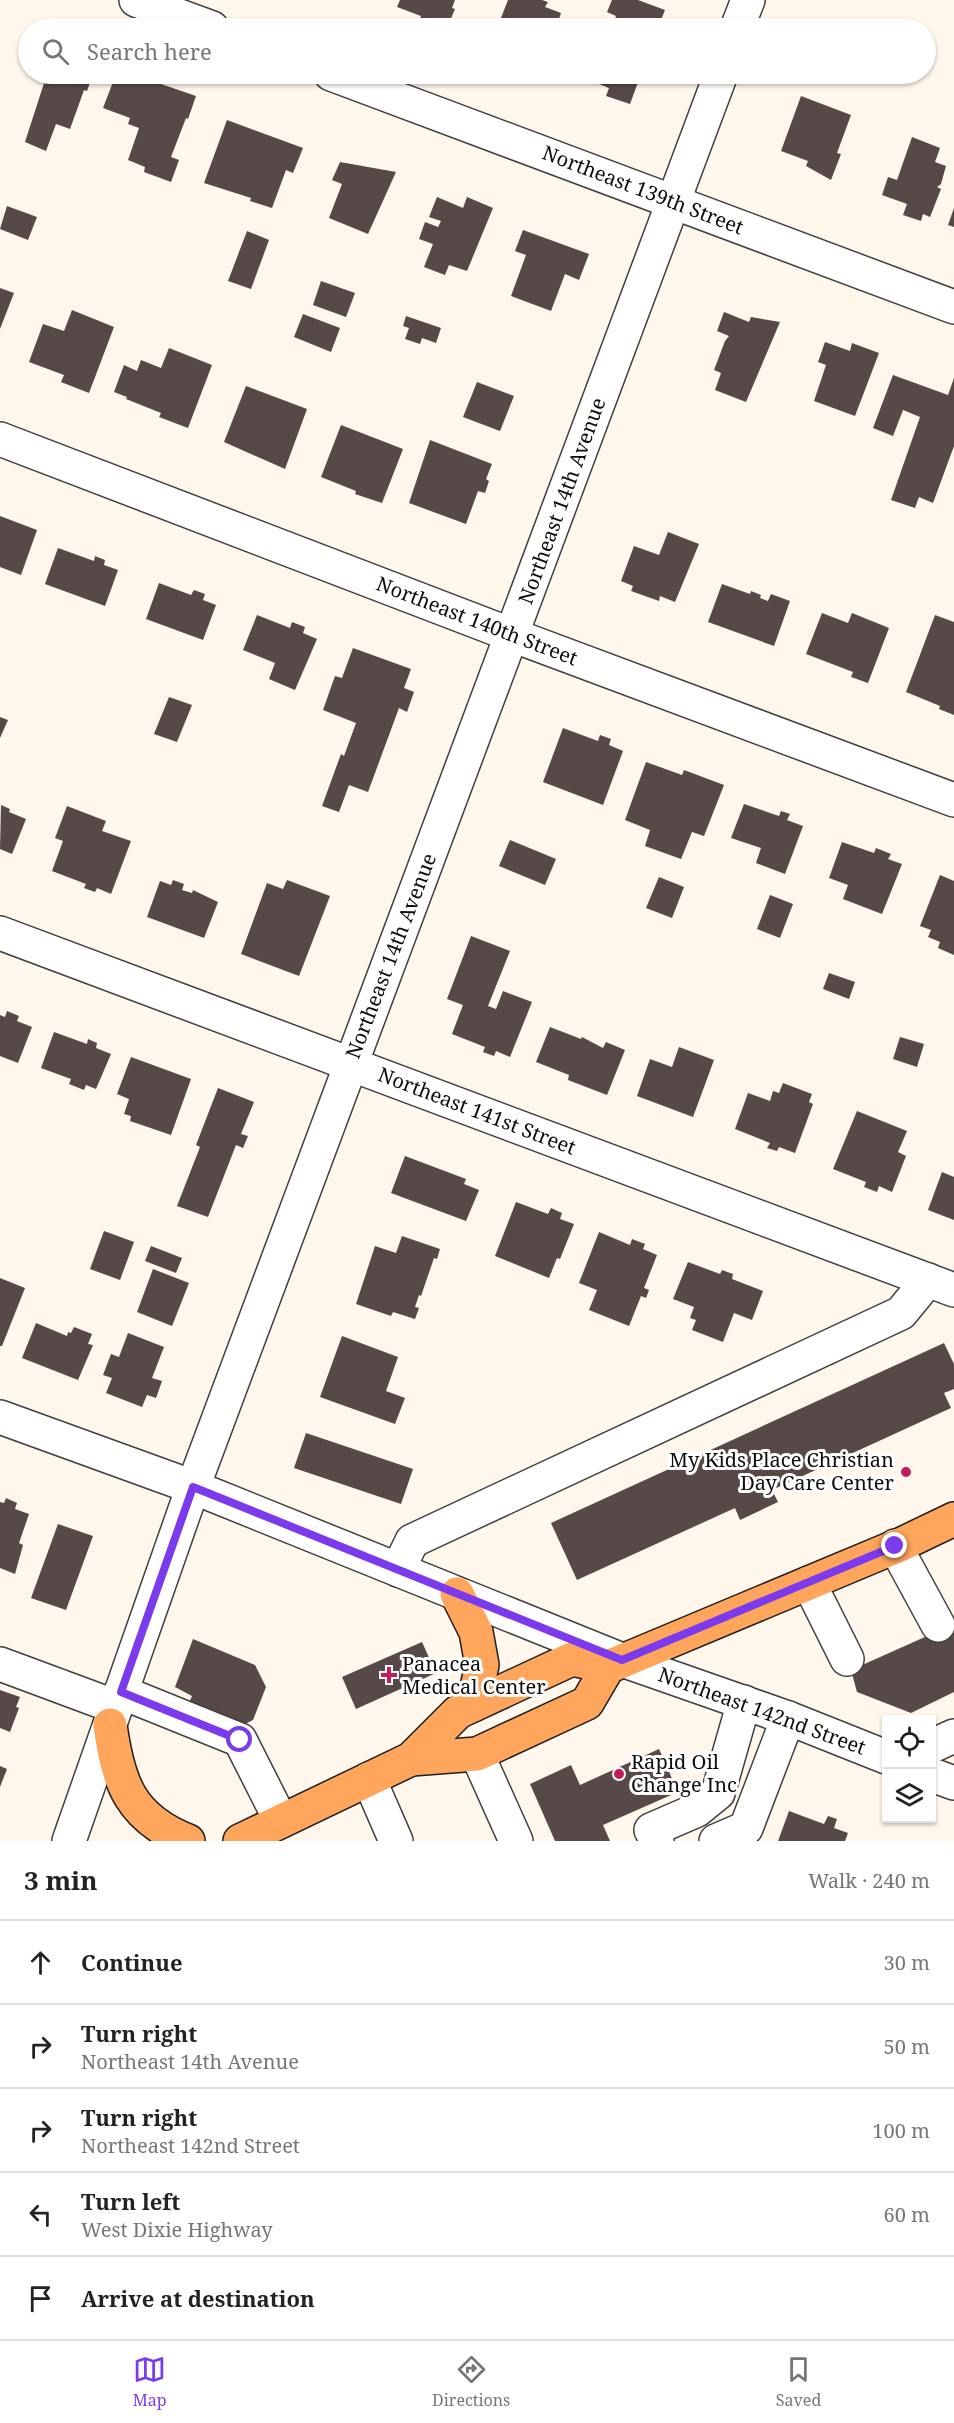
<!DOCTYPE html>
<meta charset="utf-8">
<style>
:root{--surface:#fff;--page:#f2f2f2;--text:#222;--muted:#767676;--line:#e0e0e0;--accent:#7c3aed}
body{margin:0;font-family:"Noto Serif",serif;background:var(--page);color:var(--text)}
.controls{position:absolute;right:18px;bottom:18px;display:grid;overflow:hidden;border-radius:0px;box-shadow:0 2px 4px #0004}
.controls button{width:54px;height:54px;display:grid;place-items:center;padding:0;border:0;border-bottom:2px solid var(--line);background:var(--surface);color:var(--text);font:30px sans-serif}
.stop{position:absolute;width:18px;height:18px;margin:-14px;border:4px solid #7c3aed;border-radius:50%;background:#fff}
.stop.end{background:#7c3aed;border-color:#fff;box-shadow:0 2px 6px #0008}
.list{margin:0;padding:0;list-style:none}
h2{display:flex;justify-content:space-between;align-items:center;height:78px;margin:0;padding:0 24px;font-size:26px}
h2 small{font-size:20px;font-weight:400;color:var(--muted)}
.list li{display:grid;grid-template-columns:39px 1fr auto;gap:18px;align-items:center;box-sizing:border-box;height:84px;padding:0 24px;border-top:2px solid var(--line)}
.list b{display:block;font-size:22px;white-space:nowrap}
.list p{margin:0;font-size:20px;white-space:nowrap;color:var(--muted)}
.list em{font-size:20px;font-style:normal;color:var(--muted)}
.icon{flex:none;width:33px;height:33px;fill:none;stroke:currentColor;stroke-width:2;stroke-linecap:round;stroke-linejoin:round}
.map{position:relative;flex:none;width:954px;height:1841px;overflow:hidden}
.search{position:absolute;background:var(--surface);box-shadow:0 2px 4px #0004;left:18px;right:18px;top:18px;height:66px;display:flex;align-items:center;gap:15px;box-sizing:border-box;padding:0 21px;border-radius:33px;color:var(--muted);font-size:22px}
.sheet{height:498px;background:var(--surface)}
nav{display:flex;justify-content:space-around;align-items:center;box-sizing:border-box;height:84px;border-top:2px solid var(--line);background:var(--surface);font-size:16px;color:var(--muted)}
nav a{display:grid;justify-items:center;gap:3px}
nav .on{color:var(--accent)}
.map>svg:first-child{display:block}
.building{fill:#564948}
.lines{fill:none;stroke-linecap:round;stroke-linejoin:round}
.minor-casing{stroke:#404040;stroke-width:36}
.major-casing{stroke:#1e1e1e;stroke-width:36}
.minor{stroke:#fff;stroke-width:33}
.major{stroke:#ffa55c;stroke-width:33}
.route{stroke:#7c3aed;stroke-width:8}
.poi-dot{fill:#c61b58;stroke:#fff;stroke-width:2}
.labels{text-anchor:middle;stroke-width:6;stroke-linejoin:round;paint-order:stroke}
.street-label{font-size:20px;fill:#0d0d0d;stroke:#fff}
.poi-label{font-size:20px;fill:#0d0d0d;stroke:#fff;text-anchor:start}
</style>
<div class="map">
<svg width="954" height="1841" viewBox="0 0 954 1841">
<rect width="100%" height="100%" fill="#fff6ec"/>
<g class="building">
<polygon points="400,0 455,0 452,8 455,9 447,28 425,28 417,26 421,16 397,7"/>
<polygon points="508,0 542,0 548,2 545,7 561,13 556,28 497,28"/>
<polygon points="612,0 638,0 665,10 658,28 612,28 616,16 607,12"/>
<polygon points="37,74 93,74 87,91 84,90 70,129 56,124 46,151 25,142 45,80 36,76"/>
<polygon points="116,74 132,74 196,96 188,119 186,118 171,157 179,160 171,182 144,172 145,167 128,160 139,128 128,124 130,118 103,108"/>
<polygon points="586,74 641,74 630,104 606,96 609,88 584,78"/>
<polygon points="801,96 851,115 837,153 841,154 831,180 806,166 808,161 781,151"/>
<polygon points="227,120 303,148 293,173 286,170 272,208 250,201 251,198 204,183"/>
<polygon points="912,137 940,148 935,162 946,166 941,184 937,187 941,189 930,217 923,214 921,221 903,215 907,204 882,195 888,177 897,180"/>
<polygon points="340,162 396,172 368,234 329,218 342,184 332,180"/>
<polygon points="437,197 463,208 467,197 493,208 467,271 449,265 445,275 424,267 433,244 419,239 425,222 438,227 441,221 429,217"/>
<polygon points="7,206 37,217 28,240 0,229"/>
<polygon points="954,208 954,227 948,225"/>
<polygon points="523,230 589,254 579,280 565,274 551,311 511,296 526,255 515,251"/>
<polygon points="247,231 269,240 251,289 228,281"/>
<polygon points="321,281 355,293 346,317 313,305"/>
<polygon points="0,288 14,293 0,329"/>
<polygon points="72,310 114,327 89,393 61,382 64,375 29,362 43,324 64,331"/>
<polygon points="724,312 749,322 751,317 780,322 746,402 715,390 721,373 714,370 725,341 729,336 717,331"/>
<polygon points="303,314 340,328 331,352 294,337"/>
<polygon points="406,316 441,328 436,343 422,338 420,344 405,339 409,328 403,326"/>
<polygon points="825,342 850,351 852,343 879,353 855,416 814,401 826,365 818,362"/>
<polygon points="169,348 212,365 188,428 159,417 161,413 126,399 127,397 114,392 124,365 137,371 141,360 161,368"/>
<polygon points="893,375 948,395 954,378 954,446 933,503 919,497 915,508 891,500 920,417 903,410 893,436 873,428"/>
<polygon points="477,382 514,396 500,431 463,417"/>
<polygon points="246,386 307,409 285,469 224,442"/>
<polygon points="341,425 403,449 382,503 355,494 356,491 321,477"/>
<polygon points="430,440 492,464 486,479 489,481 485,493 478,491 466,524 409,503"/>
<polygon points="0,516 37,530 21,575 0,567"/>
<polygon points="668,532 699,544 675,602 660,596 659,601 631,591 633,586 621,581 634,546 659,555"/>
<polygon points="58,548 94,561 95,556 105,560 104,565 118,570 105,606 45,584"/>
<polygon points="159,583 191,595 194,590 205,594 203,600 216,605 203,640 146,619"/>
<polygon points="722,584 750,594 751,591 761,595 760,598 768,601 771,594 790,601 774,646 708,622"/>
<polygon points="822,613 848,623 852,613 889,628 868,683 851,677 853,672 806,654"/>
<polygon points="257,615 290,628 292,622 305,627 303,633 317,639 295,690 269,679 275,663 243,650"/>
<polygon points="935,615 954,622 954,715 939,709 940,706 906,692"/>
<polygon points="353,648 411,669 404,688 414,692 407,712 399,708 368,792 349,785 339,812 322,806 341,754 344,756 356,723 323,710 335,676 342,678"/>
<polygon points="169,697 192,705 177,742 154,734"/>
<polygon points="0,717 8,720 0,738"/>
<polygon points="563,728 598,741 600,735 611,739 609,745 623,751 603,805 543,782"/>
<polygon points="646,762 682,775 684,770 724,785 704,836 692,832 681,859 645,846 650,830 625,820"/>
<polygon points="744,804 779,816 781,811 790,814 787,820 803,826 785,874 756,863 761,848 731,838"/>
<polygon points="1,805 10,809 9,812 26,819 12,854 0,849"/>
<polygon points="67,806 106,821 102,831 131,841 111,894 97,888 95,892 84,888 86,884 52,871 63,841 55,838"/>
<polygon points="510,840 556,859 545,885 499,866"/>
<polygon points="842,842 874,853 876,848 891,854 888,859 902,864 882,914 843,899 848,885 829,878"/>
<polygon points="940,875 954,881 954,955 938,948 940,942 928,937 931,930 920,926"/>
<polygon points="659,877 684,887 672,918 646,908"/>
<polygon points="173,880 184,884 182,890 192,893 193,890 218,902 204,938 147,917 160,881 171,885"/>
<polygon points="287,880 330,896 299,976 241,954 267,883 283,889"/>
<polygon points="770,895 793,904 780,938 757,929"/>
<polygon points="471,936 510,951 488,1006 496,1009 503,991 532,1002 510,1057 496,1051 494,1056 483,1052 485,1047 452,1034 463,1005 447,999"/>
<polygon points="829,973 855,982 849,999 823,989"/>
<polygon points="7,1011 19,1016 17,1021 32,1027 18,1063 0,1056 0,1015 5,1017"/>
<polygon points="550,1027 581,1039 582,1037 603,1048 606,1042 625,1050 607,1095 568,1080 569,1075 536,1062"/>
<polygon points="54,1032 87,1044 88,1039 97,1043 96,1048 111,1054 96,1089 86,1085 84,1090 69,1084 71,1079 41,1068"/>
<polygon points="900,1037 924,1044 917,1067 893,1059"/>
<polygon points="679,1047 714,1060 693,1117 637,1096 650,1059 672,1067"/>
<polygon points="131,1057 191,1079 171,1135 130,1121 131,1116 124,1114 129,1099 117,1094"/>
<polygon points="783,1083 812,1094 809,1102 813,1104 795,1153 779,1147 777,1151 767,1148 770,1143 735,1129 748,1093 770,1101 773,1091 779,1093"/>
<polygon points="218,1088 254,1102 241,1134 248,1136 243,1148 236,1145 208,1217 177,1206 200,1147 196,1145"/>
<polygon points="857,1111 907,1131 898,1152 906,1156 892,1192 879,1186 877,1192 864,1187 866,1182 833,1169"/>
<polygon points="405,1156 466,1179 464,1184 479,1190 466,1221 391,1193"/>
<polygon points="942,1172 954,1177 954,1220 928,1210"/>
<polygon points="516,1202 548,1214 551,1208 562,1213 560,1219 574,1224 560,1259 557,1258 549,1278 495,1256"/>
<polygon points="104,1231 134,1242 120,1280 90,1269"/>
<polygon points="599,1232 630,1245 632,1239 645,1244 643,1249 657,1255 644,1288 649,1290 646,1298 641,1296 629,1326 589,1310 597,1290 579,1283"/>
<polygon points="402,1236 440,1249 437,1259 434,1258 421,1296 419,1295 415,1307 419,1308 415,1319 393,1312 391,1316 356,1304 375,1246 396,1253"/>
<polygon points="151,1246 182,1258 176,1273 145,1261"/>
<polygon points="688,1262 720,1274 722,1270 733,1274 732,1279 763,1291 752,1320 734,1313 723,1342 692,1330 696,1320 690,1318 694,1307 673,1299"/>
<polygon points="153,1269 189,1283 172,1326 137,1312"/>
<polygon points="0,1278 25,1288 2,1346 0,1346"/>
<polygon points="36,1323 67,1336 68,1332 71,1333 74,1327 92,1334 88,1344 93,1345 78,1380 22,1358"/>
<polygon points="128,1333 164,1347 152,1378 162,1381 156,1398 147,1395 142,1407 106,1393 112,1378 103,1375 111,1354 119,1357"/>
<polygon points="342,1336 398,1357 386,1391 405,1398 395,1424 320,1397"/>
<polygon points="944,1343 954,1364 954,1389 944,1393 951,1408 772,1490 778,1502 740,1520 735,1508 577,1580 551,1523"/>
<polygon points="306,1433 413,1469 401,1504 294,1468"/>
<polygon points="6,1498 17,1503 15,1509 29,1514 19,1543 23,1545 15,1574 0,1568 0,1502 4,1503"/>
<polygon points="58,1524 93,1536 66,1610 31,1598"/>
<polygon points="954,1624 954,1692 911,1713 857,1692 851,1670"/>
<polygon points="193,1639 255,1665 266,1687 253,1720 245,1724 189,1703 192,1696 175,1687"/>
<polygon points="422,1642 436,1673 356,1709 342,1677"/>
<polygon points="0,1690 20,1697 16,1707 19,1708 10,1732 0,1728"/>
<polygon points="659,1749 678,1792 603,1825 610,1841 555,1841 530,1784 571,1765 580,1785"/>
<polygon points="0,1766 7,1769 0,1787"/>
<polygon points="789,1811 824,1824 828,1816 837,1819 834,1828 848,1833 845,1841 778,1841"/>
</g>
<g class="lines">
<g class="minor-casing">
<g id="minor">
<polyline points="136,0 212,28"/>
<polyline points="737,28 748,0"/>
<polyline points="331,74 954,307"/>
<polyline points="0,439 512,635 954,800"/>
<polyline points="0,933 954,1290"/>
<polyline points="0,1417 193,1487 622,1660 788,1718 886,1757"/>
<polyline points="895,1546 938,1625"/>
<polyline points="398,1570 412,1541 901,1313 928,1280"/>
<polyline points="809,1583 847,1659"/>
<polyline points="0,1664 116,1707"/>
<polyline points="121,1692 240,1740 281,1821"/>
<polyline points="932,1746 954,1736"/>
<polyline points="477,1754 516,1841"/>
<polyline points="932,1775 954,1783"/>
<polyline points="369,1779 396,1841"/>
<polyline points="69,1841 193,1487 721,74"/>
<polyline points="657,1841 651,1830 697,1810 718,1793 744,1702"/>
<polyline points="716,1841 746,1828 788,1718"/>
</g>
</g>
<g class="major-casing">
<g id="major">
<polyline points="457,1594 476,1632 482,1665 473,1705"/>
<path d="M110 1725C118 1783 130 1818 188 1841"/>
<polyline points="411,1759 477,1754 587,1703 608,1667 902,1544 954,1519"/>
<polyline points="240,1841 411,1759 458,1712 473,1705 572,1659 608,1667"/>
</g>
</g>
<use href="#minor" class="minor"/>
<use href="#major" class="major"/>
</g>
<g class="lines">
<polyline class="route" points="240,1740 121,1692 193,1487 622,1660 895,1546"/>
</g>
<g class="poi-dot">
<circle cx="906" cy="1472" r="6"/>
<path d="M386 1666h6v6h6v6h-6v6h-6v-6h-6v-6h6z"/>
<circle cx="619" cy="1774" r="6"/>
</g>
<g class="labels">
<g class="street-label">
<text transform="translate(643 190) rotate(21)" y="7">Northeast 139th Street</text>
<text transform="translate(562 501) rotate(-70)" y="7">Northeast 14th Avenue</text>
<text transform="translate(477 621) rotate(21)" y="7">Northeast 140th Street</text>
<text transform="translate(391 956) rotate(-69)" y="7">Northeast 14th Avenue</text>
<text transform="translate(477 1111) rotate(21)" y="7">Northeast 141st Street</text>
<text transform="translate(762 1711) rotate(20)" y="7">Northeast 142nd Street</text>
</g>
<g class="poi-label">
<text x="894" y="1467" text-anchor="end">My Kids Place Christian<tspan x="894" dy="23">Day Care Center</tspan></text>
<text x="402" y="1671">Panacea<tspan x="402" dy="23">Medical Center</tspan></text>
<text x="631" y="1769">Rapid Oil<tspan x="631" dy="23">Change Inc</tspan></text>
</g>
</g>
</svg>
<div class="controls">
<button><svg class="icon" aria-label="locate" viewBox="0 0 24 24"><circle cx="12" cy="12" r="6"/><path d="M12 2v4M12 18v4M2 12h4M18 12h4"/></svg></button>
<button><svg class="icon" aria-label="layers" viewBox="0 0 24 24"><path d="M12 4l9 5-9 5-9-5zM3 14l9 5 9-5"/></svg></button>
</div>
<div class="stop" style="left:240px;top:1740px"></div>
<div class="stop end" style="left:895px;top:1546px"></div>
<div class="search"><svg class="icon" aria-label="search" viewBox="0 0 24 24"><circle cx="10" cy="10" r="6"/><path d="M15 15l6 6"/></svg>Search here</div>
</div>
<section class="sheet">
<h2>3 min<small>Walk · 240 m</small></h2>
<ul class="list">
<li><svg class="icon" aria-label="ahead" viewBox="0 0 24 24"><path d="M12 20V5M6 11l6-6 6 6"/></svg><div><b>Continue</b></div><em>30 m</em></li>
<li><svg class="icon" aria-label="right" viewBox="0 0 24 24"><path d="M7 20v-9h11M14 6l5 5-5 5"/></svg><div><b>Turn right</b><p>Northeast 14th Avenue</p></div><em>50 m</em></li>
<li><svg class="icon" aria-label="right" viewBox="0 0 24 24"><path d="M7 20v-9h11M14 6l5 5-5 5"/></svg><div><b>Turn right</b><p>Northeast 142nd Street</p></div><em>100 m</em></li>
<li><svg class="icon" aria-label="left" viewBox="0 0 24 24"><path d="M17 20v-9H6M10 6l-5 5 5 5"/></svg><div><b>Turn left</b><p>West Dixie Highway</p></div><em>60 m</em></li>
<li><svg class="icon" aria-label="arrive" viewBox="0 0 24 24"><path d="M6 21V4h12l-3 4 3 4H6"/></svg><div><b>Arrive at destination</b></div></li>
</ul>
</section>
<nav>
<a class="on"><svg class="icon" aria-label="map" viewBox="0 0 24 24"><path d="M3 6l6-2 6 2 6-2v14l-6 2-6-2-6 2zM9 4v14M15 6v14"/></svg>Map</a>
<a><svg class="icon" aria-label="directions" viewBox="0 0 24 24"><path d="M12 3l9 9-9 9-9-9zM9 14v-3h6M13 9l2 2-2 2"/></svg>Directions</a>
<a><svg class="icon" aria-label="saved" viewBox="0 0 24 24"><path d="M7 4h10v16l-5-4-5 4z"/></svg>Saved</a>
</nav>
